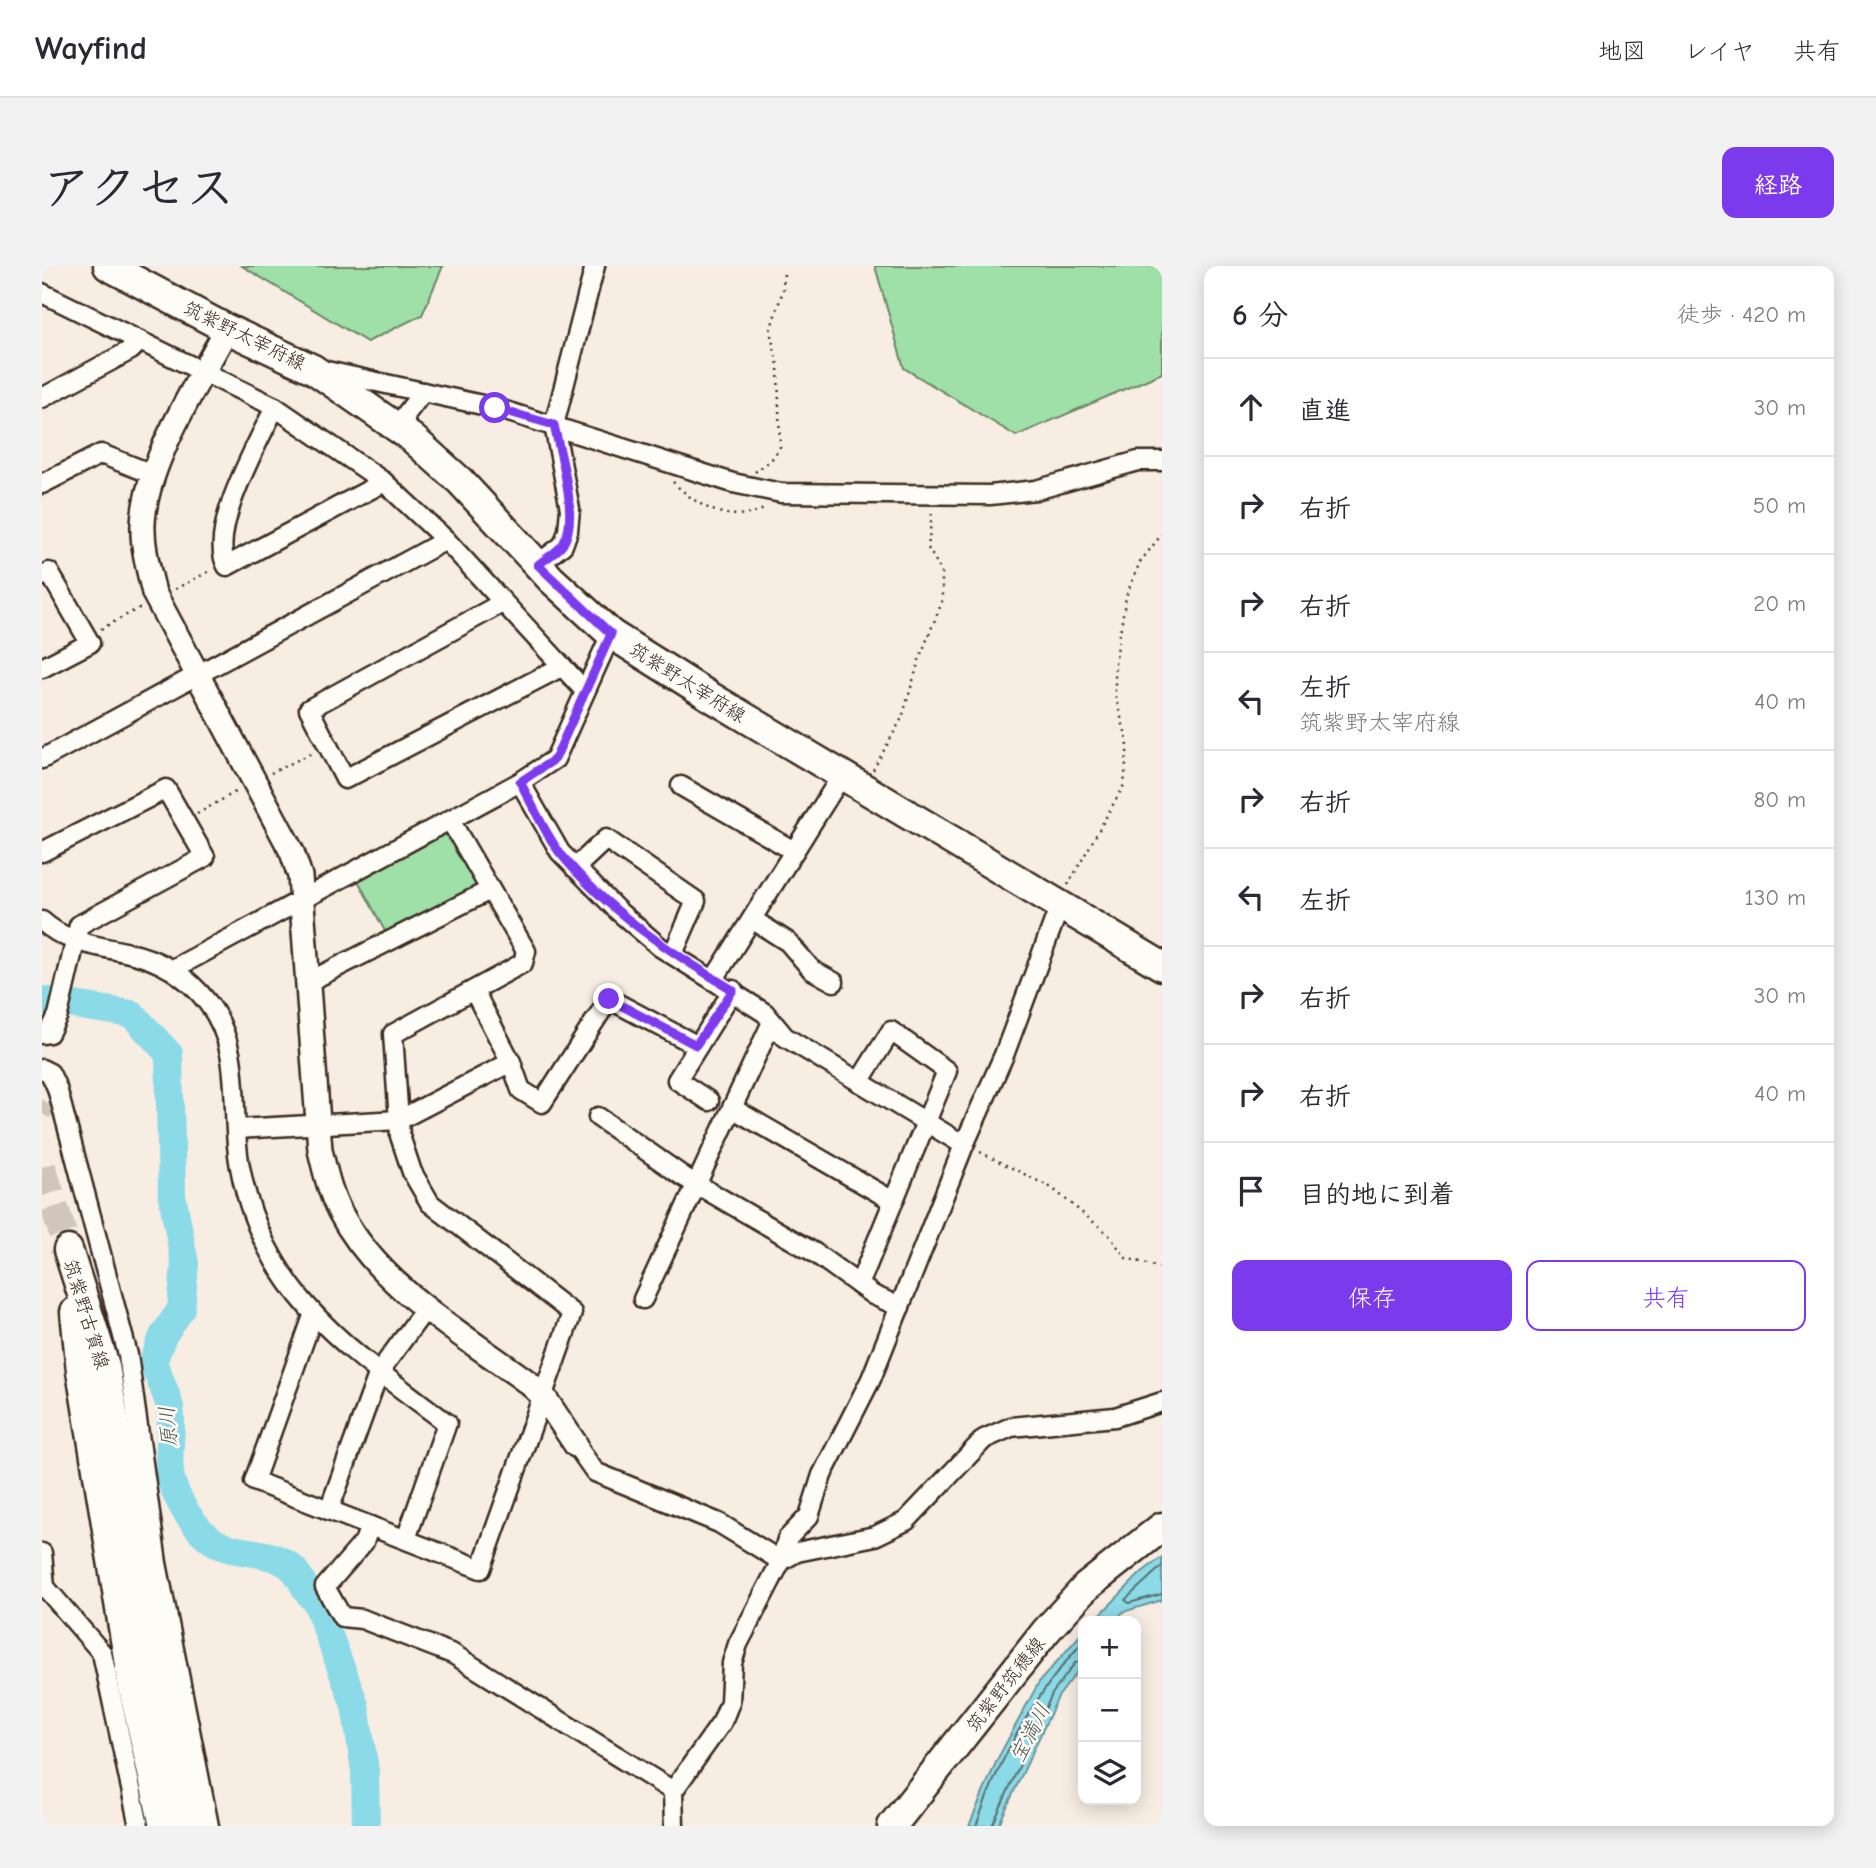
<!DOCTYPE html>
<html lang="ja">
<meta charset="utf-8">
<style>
:root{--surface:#fff;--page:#f2f2f3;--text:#2b2b33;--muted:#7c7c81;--line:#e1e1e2;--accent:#7c3aed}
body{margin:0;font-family:"Comic Neue","Klee One",sans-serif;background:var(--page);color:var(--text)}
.controls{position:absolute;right:21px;bottom:21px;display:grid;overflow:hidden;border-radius:14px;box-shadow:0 4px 18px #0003}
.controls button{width:63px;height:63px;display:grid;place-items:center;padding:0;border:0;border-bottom:2px solid var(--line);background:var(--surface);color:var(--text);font:35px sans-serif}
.stop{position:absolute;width:21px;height:21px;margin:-16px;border:5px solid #7c3aed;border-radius:50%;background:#fff}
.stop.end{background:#7c3aed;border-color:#fff;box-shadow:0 2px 7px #0008}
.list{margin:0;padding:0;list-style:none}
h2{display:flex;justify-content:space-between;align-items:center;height:91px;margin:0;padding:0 28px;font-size:30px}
h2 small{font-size:23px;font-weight:400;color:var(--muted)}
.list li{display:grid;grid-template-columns:46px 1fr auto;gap:21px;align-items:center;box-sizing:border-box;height:98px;padding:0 28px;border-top:2px solid var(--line)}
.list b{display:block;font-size:26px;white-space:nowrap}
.list p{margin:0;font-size:23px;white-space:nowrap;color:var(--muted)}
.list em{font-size:23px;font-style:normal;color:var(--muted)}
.actions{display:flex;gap:14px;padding:21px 28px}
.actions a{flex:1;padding:16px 0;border:2px solid var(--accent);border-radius:14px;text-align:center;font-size:24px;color:var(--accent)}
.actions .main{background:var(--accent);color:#fff}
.icon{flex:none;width:38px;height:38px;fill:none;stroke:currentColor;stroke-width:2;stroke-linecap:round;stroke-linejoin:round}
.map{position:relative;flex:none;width:1120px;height:1560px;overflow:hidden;border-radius:14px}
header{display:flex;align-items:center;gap:42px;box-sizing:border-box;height:98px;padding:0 35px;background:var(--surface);border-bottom:2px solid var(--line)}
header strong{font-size:33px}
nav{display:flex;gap:38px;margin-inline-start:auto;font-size:24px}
.intro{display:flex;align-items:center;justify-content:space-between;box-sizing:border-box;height:168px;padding:0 42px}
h1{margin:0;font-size:49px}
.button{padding:18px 32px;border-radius:14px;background:var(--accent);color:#fff;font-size:24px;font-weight:700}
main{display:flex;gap:42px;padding:0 42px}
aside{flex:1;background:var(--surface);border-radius:14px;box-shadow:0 4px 18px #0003}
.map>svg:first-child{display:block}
.green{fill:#9fe0a9;stroke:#6d8564;stroke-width:2}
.water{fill:#8bdae7;stroke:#6b9497;stroke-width:2}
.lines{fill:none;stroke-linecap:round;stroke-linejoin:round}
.shore{stroke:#5b706e;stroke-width:2}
.river{stroke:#8bdae7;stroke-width:28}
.minor-tunnel{stroke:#d1c6bc;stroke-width:18;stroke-dasharray:18 9;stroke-linecap:butt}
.primary-tunnel{stroke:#d1c6bc;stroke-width:28;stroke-dasharray:28 14;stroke-linecap:butt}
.minor-casing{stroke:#3b2a1e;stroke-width:23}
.tertiary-casing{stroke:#3b2a1e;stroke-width:28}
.primary-casing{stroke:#3b2a1e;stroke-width:33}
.path{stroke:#3b2a1e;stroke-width:2.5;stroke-dasharray:2 5;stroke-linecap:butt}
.minor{stroke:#fdfcf7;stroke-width:18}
.tertiary{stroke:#fdfcf7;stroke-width:23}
.primary{stroke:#fdfcf7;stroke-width:28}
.route{stroke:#7c3aed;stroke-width:9}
.labels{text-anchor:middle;stroke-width:5;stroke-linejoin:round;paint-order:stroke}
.street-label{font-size:19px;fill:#3b2a1e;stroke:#fdfcf7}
.water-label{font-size:21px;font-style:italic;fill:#4f5650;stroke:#fdfcf7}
</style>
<header>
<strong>Wayfind</strong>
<nav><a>地図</a><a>レイヤ</a><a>共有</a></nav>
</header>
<div class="intro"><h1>アクセス</h1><a class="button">経路</a></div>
<main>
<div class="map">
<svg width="1120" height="1560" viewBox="0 0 1120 1560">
<rect width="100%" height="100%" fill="#f7ede3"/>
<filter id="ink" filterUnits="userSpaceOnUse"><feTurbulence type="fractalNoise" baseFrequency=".0143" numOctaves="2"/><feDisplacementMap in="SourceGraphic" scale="14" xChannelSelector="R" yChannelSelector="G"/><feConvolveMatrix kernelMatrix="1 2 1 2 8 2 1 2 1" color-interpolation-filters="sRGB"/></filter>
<g filter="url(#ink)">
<g class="green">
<polygon points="200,0 401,0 380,49 325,76"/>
<polygon points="833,0 1120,0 1120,107 974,170 862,102"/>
<polygon points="400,565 410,569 435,613 432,625 345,669 314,611"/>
</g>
<g class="water">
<polygon points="1120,1291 1120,1334 1081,1346 1074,1355 1052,1355 1099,1307"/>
<polygon points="1041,1366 1041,1398 1016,1431 956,1560 927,1560 955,1494 997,1416"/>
</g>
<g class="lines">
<g class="shore">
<polyline points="1120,1300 1083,1334 1087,1337 1120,1328"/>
<path d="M934 1560C957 1493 993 1428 1041 1376"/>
<polyline points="950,1560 1010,1428 1033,1397 1041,1395"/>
</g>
<path class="river" d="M0 734 90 748 127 788 130 929 143 998 139 1043 121 1070 111 1096C116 1110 125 1127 128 1142 132 1166 123 1194 130 1217 139 1243 160 1276 189 1283 208 1287 229 1287 245 1298 260 1307 261 1326 274 1335L313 1439 323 1505 324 1560"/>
<polyline class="minor-tunnel" points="0,848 6,837"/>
<polyline class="primary-tunnel" points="0,901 26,984"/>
<g class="minor-casing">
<g id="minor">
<polyline points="0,27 233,141 342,216 404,274 543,425"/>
<polyline points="280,104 454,142 691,217 739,227 948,229 994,224 1096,195 1120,195"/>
<polyline points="0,132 89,84 98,75"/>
<path d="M233 141C217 175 165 265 185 300L342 216"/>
<polyline points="361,166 364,148 381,126"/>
<polyline points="0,218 59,188 110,208"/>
<polyline points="496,298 521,279 526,265 528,243 512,159 553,0"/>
<polyline points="0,310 7,306 48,377 0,402"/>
<polyline points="460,337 267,443 303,513 519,401"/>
<polyline points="0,493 404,274"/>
<polyline points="478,516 518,586 576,645 618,681 723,747 743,771 922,879"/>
<polyline points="639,520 752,585"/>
<polyline points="0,586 124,523 163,591 37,659 16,749 7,767 0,768"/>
<polyline points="533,602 564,573 654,635 631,688"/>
<polyline points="710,653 746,676 770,704 792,716"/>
<path d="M0 655C24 677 52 679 83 686 117 693 145 709 166 737 203 785 187 846 198 901 222 1030 308 1084 405 1157L364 1273"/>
<polyline points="131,703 478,516 513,493 569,368"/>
<polyline points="672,713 800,509"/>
<polyline points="268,715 448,624"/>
<polyline points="469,796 479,824 500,837 567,733 654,779"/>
<polyline points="0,803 8,807 15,822 86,1089 115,1297 167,1560"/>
<polyline points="667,835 635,814 691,724"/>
<polyline points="690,842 851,935"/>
<polyline points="556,851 642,911 773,987 831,1029 858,1041"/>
<polyline points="195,863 357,854 469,796 432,725"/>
<polyline points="817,1019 905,805 849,765 817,816"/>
<polyline points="601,1033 730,756"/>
<polyline points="271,1050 212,1215 439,1303 530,1047 388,937 370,906 358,870 351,768 481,697 484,685 408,554"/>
<polyline points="534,1179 553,1206 677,1257 739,1295"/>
<polyline points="287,1244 337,1106 384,1042"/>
<polyline points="328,1260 322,1276 283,1321 300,1351 320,1353 411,1388 631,1525"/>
<polyline points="0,1287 3,1321 60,1387 97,1560"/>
<polyline points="739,1295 755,1286 833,1270 864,1255 942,1173 969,1161 1073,1151 1120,1136"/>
<polyline points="632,1560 631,1525 680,1456 688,1436 690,1397 696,1378 739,1295 745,1273 767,1250 780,1209 829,1113 922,879 962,789 1018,639"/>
</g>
</g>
<g class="tertiary-casing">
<path id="tertiary" d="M185 63C156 116 103 198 101 258 100 281 107 305 112 327L250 586 258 610 278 884C283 905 288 927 298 946 338 1022 421 1068 488 1118L502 1131 534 1179"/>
</g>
<g class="primary-casing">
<g id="primary">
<polyline points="66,0 185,63 271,103 370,172 418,215 509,313 569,368 664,428 1120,700"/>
<polyline points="26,984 63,1100 119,1431 146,1560"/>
<polyline points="33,1046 39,1105 91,1422 122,1560"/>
<polyline points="850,1560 1004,1365 1044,1321 1120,1261"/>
</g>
</g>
<g class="path">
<polyline points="713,206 729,194 738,182 736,99 728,65 741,24 742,5"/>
<path d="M631 216C657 242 688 259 724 242"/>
<polyline points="133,323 170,304"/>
<polyline points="59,363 99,341"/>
<polyline points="831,504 860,452 878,391 900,336 900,306 886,282 890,246"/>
<polyline points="229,507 270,487"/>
<polyline points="155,548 195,525"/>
<polyline points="1026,619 1082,519 1086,477 1073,429 1073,398 1084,330 1098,296 1120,268"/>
<polyline points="938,886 1010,922 1066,968 1084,992 1120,1002"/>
</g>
<use href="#minor" class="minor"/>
<use href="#tertiary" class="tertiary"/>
<use href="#primary" class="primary"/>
</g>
</g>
<g class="lines" filter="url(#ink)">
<path class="route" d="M453 142 512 159C518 188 538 252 521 278 516 286 504 292 496 299L569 368 513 493 478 516C491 539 502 566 518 587 565 645 628 686 691 724L654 779 567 733"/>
</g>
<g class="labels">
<g class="street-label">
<text transform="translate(203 69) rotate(26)" y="7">筑紫野太宰府線</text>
<text transform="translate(646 416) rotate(32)" y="7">筑紫野太宰府線</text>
<text transform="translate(45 1048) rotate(73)" y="7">筑紫野古賀線</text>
<text transform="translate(963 1418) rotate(-52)" y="7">筑紫野筑穂線</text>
</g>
<g class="water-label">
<text transform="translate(126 1161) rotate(-95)" y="7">原川</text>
<text transform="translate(988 1467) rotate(-62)" y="7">宝満川</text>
</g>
</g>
</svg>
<div class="controls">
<button>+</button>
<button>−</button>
<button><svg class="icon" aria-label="layers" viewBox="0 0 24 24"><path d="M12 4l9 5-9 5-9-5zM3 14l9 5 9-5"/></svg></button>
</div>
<div class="stop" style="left:453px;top:142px"></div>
<div class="stop end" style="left:567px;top:733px"></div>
</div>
<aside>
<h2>6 分<small>徒歩 · 420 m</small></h2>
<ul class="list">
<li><svg class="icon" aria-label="ahead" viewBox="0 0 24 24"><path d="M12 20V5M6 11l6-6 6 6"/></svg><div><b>直進</b></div><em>30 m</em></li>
<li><svg class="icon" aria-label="right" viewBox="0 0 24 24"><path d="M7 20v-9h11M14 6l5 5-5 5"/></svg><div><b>右折</b></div><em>50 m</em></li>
<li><svg class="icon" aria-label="right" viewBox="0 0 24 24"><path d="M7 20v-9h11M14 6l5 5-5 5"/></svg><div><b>右折</b></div><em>20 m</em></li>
<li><svg class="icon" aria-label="left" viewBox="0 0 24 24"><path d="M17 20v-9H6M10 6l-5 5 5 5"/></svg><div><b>左折</b><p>筑紫野太宰府線</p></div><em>40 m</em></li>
<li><svg class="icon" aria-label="right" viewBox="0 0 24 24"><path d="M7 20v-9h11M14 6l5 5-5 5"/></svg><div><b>右折</b></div><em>80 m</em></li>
<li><svg class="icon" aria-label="left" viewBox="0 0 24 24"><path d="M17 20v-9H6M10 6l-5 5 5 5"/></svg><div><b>左折</b></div><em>130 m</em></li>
<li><svg class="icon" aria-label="right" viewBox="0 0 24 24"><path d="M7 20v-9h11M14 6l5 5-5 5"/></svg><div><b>右折</b></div><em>30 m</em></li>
<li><svg class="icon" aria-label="right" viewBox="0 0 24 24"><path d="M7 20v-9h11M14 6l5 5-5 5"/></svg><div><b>右折</b></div><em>40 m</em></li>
<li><svg class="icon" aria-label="arrive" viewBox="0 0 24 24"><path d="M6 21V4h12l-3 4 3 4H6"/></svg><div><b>目的地に到着</b></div></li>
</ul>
<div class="actions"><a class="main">保存</a><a>共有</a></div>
</aside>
</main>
